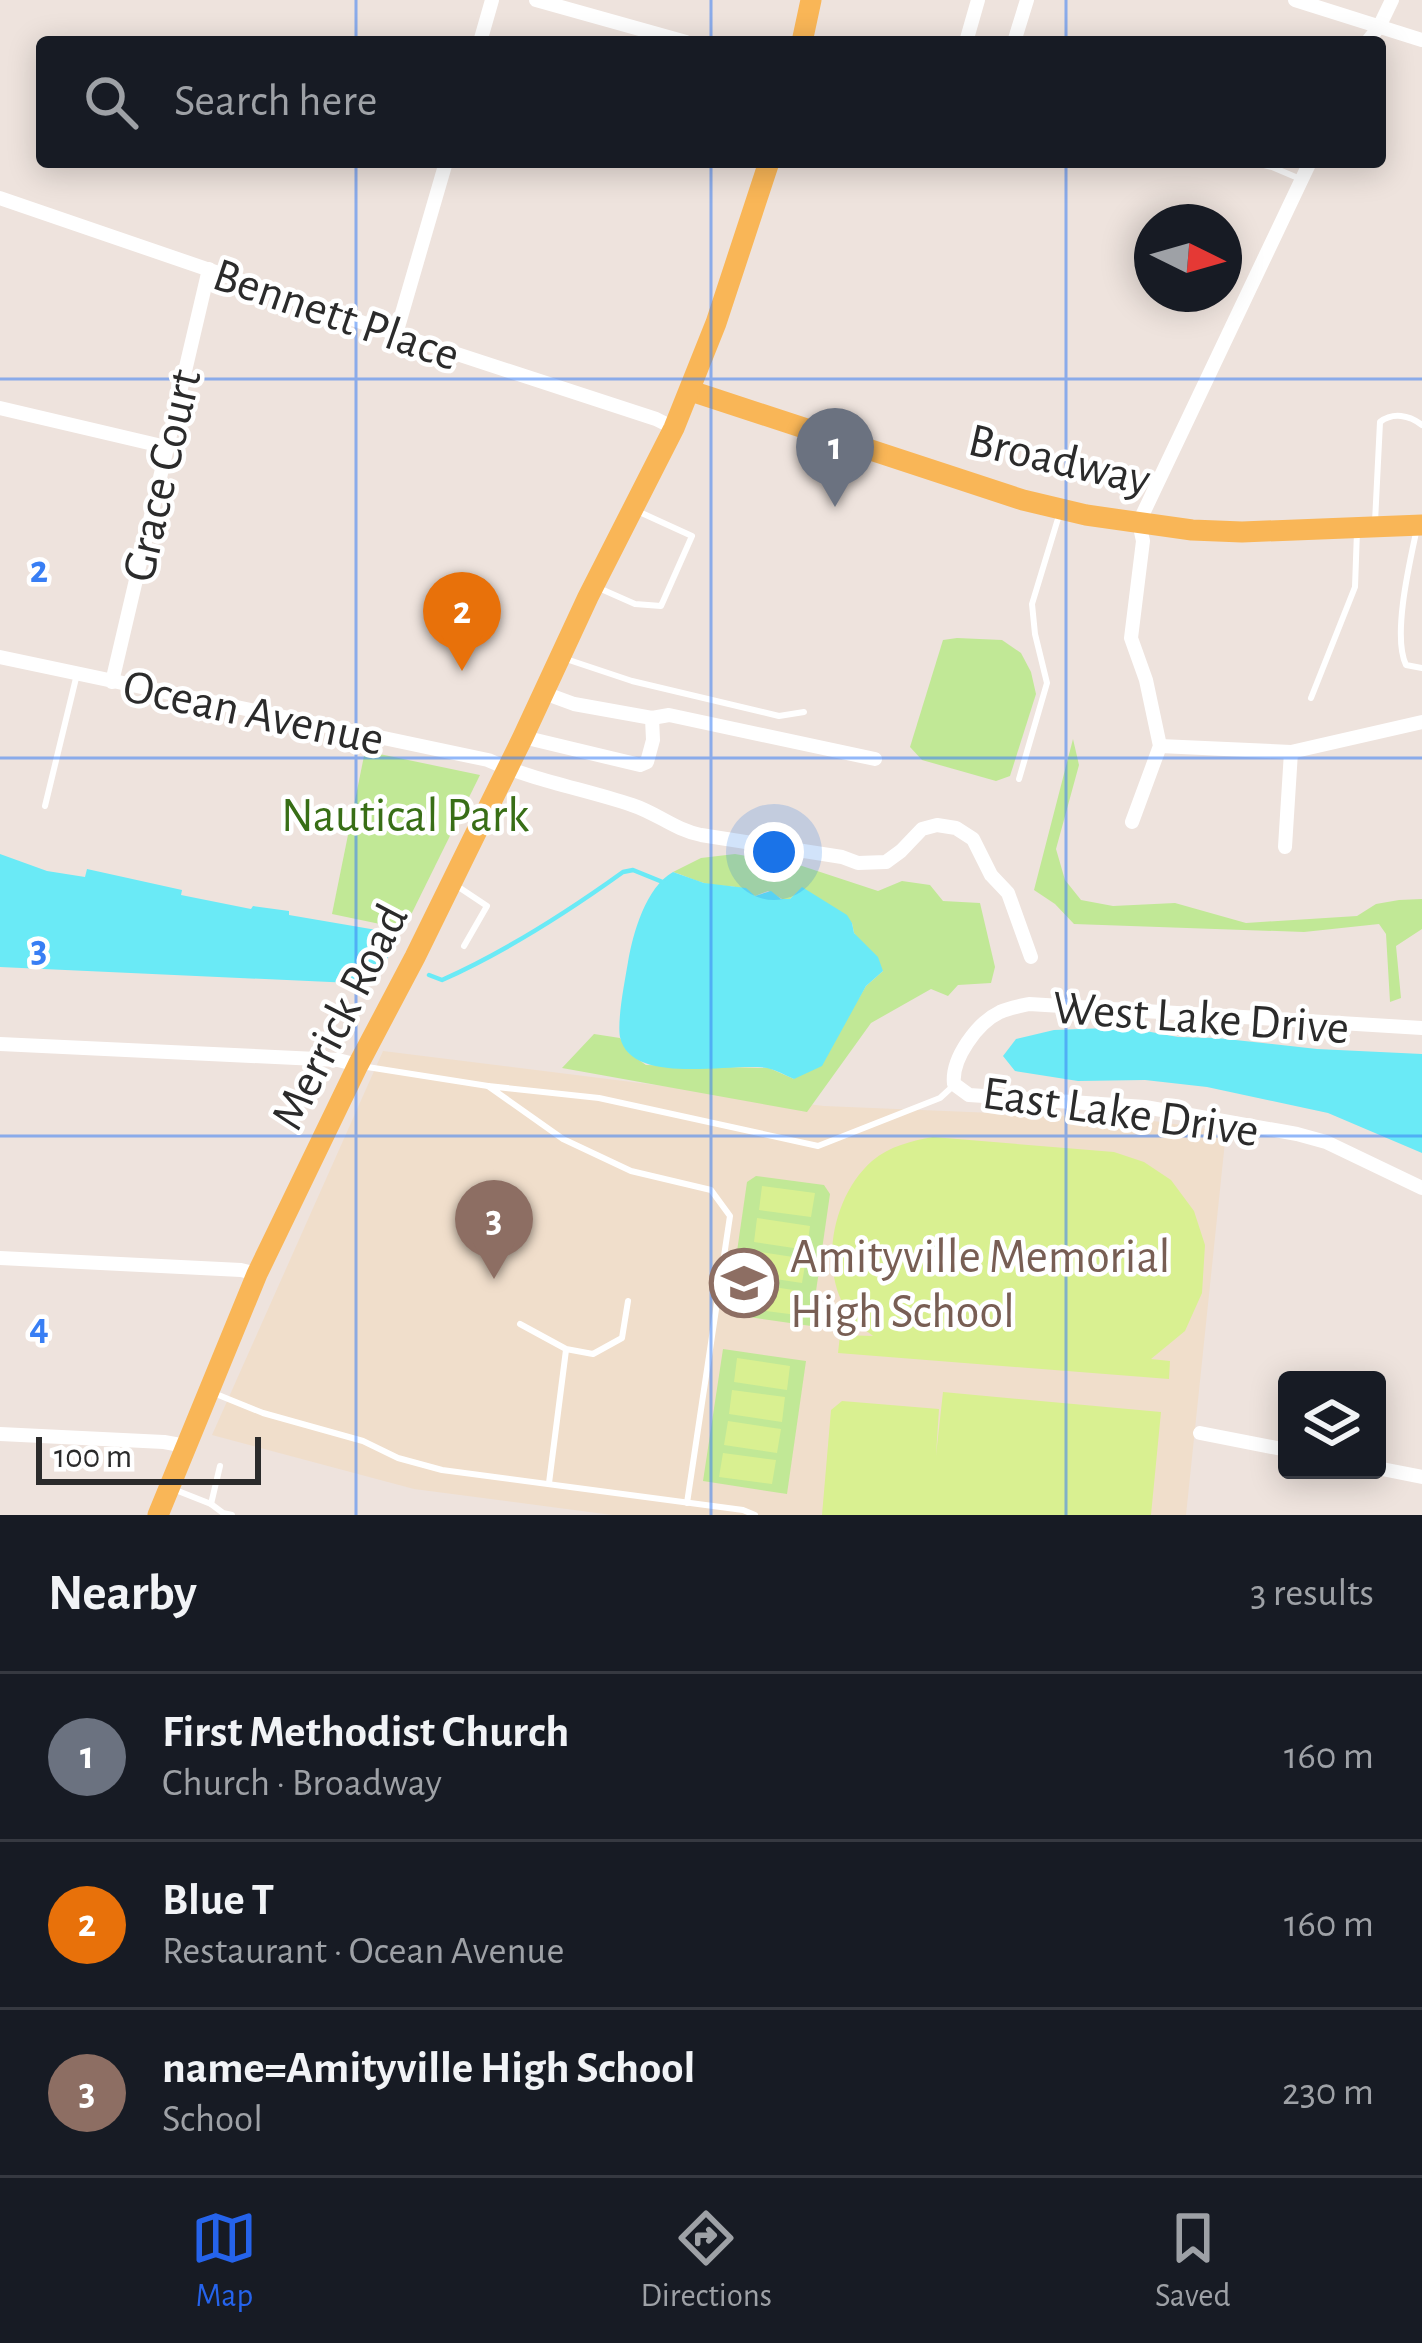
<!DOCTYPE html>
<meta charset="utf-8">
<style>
:root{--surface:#171b24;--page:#20242c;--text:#f1f3f6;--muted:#9ea1a6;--line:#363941;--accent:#2563eb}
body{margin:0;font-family:"Alegreya Sans",sans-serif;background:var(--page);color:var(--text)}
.controls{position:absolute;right:36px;bottom:36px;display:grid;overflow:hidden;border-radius:12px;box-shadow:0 6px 30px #0003}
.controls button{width:108px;height:108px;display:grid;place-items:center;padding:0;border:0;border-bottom:3px solid var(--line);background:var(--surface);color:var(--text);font:60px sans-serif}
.compass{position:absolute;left:1134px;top:204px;width:108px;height:108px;border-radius:50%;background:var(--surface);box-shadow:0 6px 30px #0003;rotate:95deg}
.scale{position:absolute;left:36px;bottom:30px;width:225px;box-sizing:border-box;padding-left:12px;border:6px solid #2b2b2b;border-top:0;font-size:33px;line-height:42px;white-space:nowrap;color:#2b2b2b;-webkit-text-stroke:9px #fff;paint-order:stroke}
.you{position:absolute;left:774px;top:852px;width:42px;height:42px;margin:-30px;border:9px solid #fff;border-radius:50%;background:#1a73e8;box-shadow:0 0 0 18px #1a73e833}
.badge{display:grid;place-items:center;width:78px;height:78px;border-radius:50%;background:var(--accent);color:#fff;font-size:39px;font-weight:700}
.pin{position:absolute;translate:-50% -99px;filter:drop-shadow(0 3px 6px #0008)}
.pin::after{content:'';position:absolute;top:63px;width:42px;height:36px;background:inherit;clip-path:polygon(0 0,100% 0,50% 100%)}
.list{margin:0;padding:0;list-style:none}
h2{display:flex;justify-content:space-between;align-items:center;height:156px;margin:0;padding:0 48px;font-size:51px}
h2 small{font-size:39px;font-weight:400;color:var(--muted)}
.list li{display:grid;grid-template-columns:78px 1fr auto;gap:36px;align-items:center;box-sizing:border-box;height:168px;padding:0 48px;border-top:3px solid var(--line)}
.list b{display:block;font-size:45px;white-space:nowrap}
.list p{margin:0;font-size:39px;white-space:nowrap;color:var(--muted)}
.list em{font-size:39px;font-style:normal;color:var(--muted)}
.icon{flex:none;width:66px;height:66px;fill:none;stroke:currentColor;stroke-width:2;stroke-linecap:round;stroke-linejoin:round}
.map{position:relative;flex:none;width:1422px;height:1515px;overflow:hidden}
.search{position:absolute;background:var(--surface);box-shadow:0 6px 30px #0003;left:36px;right:36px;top:36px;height:132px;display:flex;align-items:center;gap:30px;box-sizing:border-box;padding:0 42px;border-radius:12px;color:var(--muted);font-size:45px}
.sheet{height:660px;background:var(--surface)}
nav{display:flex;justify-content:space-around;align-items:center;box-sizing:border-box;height:168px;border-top:3px solid var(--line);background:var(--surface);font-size:33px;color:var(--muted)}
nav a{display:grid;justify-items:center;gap:6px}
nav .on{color:var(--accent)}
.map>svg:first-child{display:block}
.education{fill:#f0decb}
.green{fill:#c1e896}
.pitch{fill:#d9f091}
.water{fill:#6aeaf6}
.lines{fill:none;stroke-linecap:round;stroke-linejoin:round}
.stream{stroke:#6aeaf6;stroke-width:4.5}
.service{stroke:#fff;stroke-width:6}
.minor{stroke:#fff;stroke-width:14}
.primary{stroke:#f9b657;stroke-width:21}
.grid{fill:none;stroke:#387ef4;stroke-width:3;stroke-opacity:0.55}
.labels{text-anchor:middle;stroke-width:9;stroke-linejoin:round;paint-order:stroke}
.street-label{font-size:48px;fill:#2b2b2b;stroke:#fff}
.park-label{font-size:48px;fill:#386e16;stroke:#fff}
.education-label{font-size:48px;fill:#785e54;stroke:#fff;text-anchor:start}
.grid-label{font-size:39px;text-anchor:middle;font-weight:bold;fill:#387ef4;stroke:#fff;stroke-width:9;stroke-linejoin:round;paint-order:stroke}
</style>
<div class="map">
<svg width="1422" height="1515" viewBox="0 0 1422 1515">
<rect width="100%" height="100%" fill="#eee3dd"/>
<polygon class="education" points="383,1051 824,1106 1141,1119 1226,1132 1186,1515 612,1515 414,1489 212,1435"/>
<g class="green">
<polygon points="957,638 1002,640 1021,653 1031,672 1036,694 1010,776 996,781 922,760 910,747 943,640"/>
<polygon points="1073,739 1079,765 1056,849 1065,880 1081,900 1113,906 1175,903 1246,923 1357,916 1376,904 1399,900 1422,899 1422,929 1396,946 1401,998 1390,1002 1386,934 1379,924 1304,932 1074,924 1055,904 1034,890"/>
<polygon points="365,751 480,775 404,929 332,914"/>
<path d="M735 854 799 865 878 891 902 881 930 885 943 901 980 903 995 967 991 983 958 985 948 996 931 989 871 1023 807 1112 562 1068 594 1034 620 1038 629 1053 646 1065 769 1068 794 1079 853 1008 866 986 883 971 854 933 852 923 802 888 790 899H782L768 891 755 896C731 880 726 890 704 883 693 880 683 875 673 872L701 858Z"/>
<polygon points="756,1176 824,1185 830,1194 811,1326 728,1314 747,1182"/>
<polygon points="723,1349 806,1361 787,1494 703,1481"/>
</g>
<g class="pitch">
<path d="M933 1137 1114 1152 1144 1162 1171 1180 1194 1211 1205 1245 1202 1293 1185 1331 1151 1359 1170 1361 1169 1379 838 1353 840 1335 873 1336C867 1331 857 1325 852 1318 817 1274 831 1197 872 1161 890 1146 911 1141 933 1137Z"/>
<polygon points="762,1186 815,1193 811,1217 759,1210"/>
<polygon points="757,1218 810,1226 807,1250 754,1242"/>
<polygon points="753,1251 806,1259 802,1283 749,1275"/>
<polygon points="747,1283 800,1291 797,1315 744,1308"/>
<polygon points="737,1358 790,1366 787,1390 734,1382"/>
<polygon points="732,1390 785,1397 782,1422 729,1414"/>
<polygon points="943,1392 1161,1412 1151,1515 822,1515 831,1410 842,1401 939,1409 936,1455"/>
<polygon points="728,1421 781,1429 777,1453 724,1445"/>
<polygon points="723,1453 776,1460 772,1484 719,1477"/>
</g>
<g class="water">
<polygon points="0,854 47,871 85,877 87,869 182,890 181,895 251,909 253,906 289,911 289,915 400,934 374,984 0,967"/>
<path d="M673 872 704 883 746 888 755 896 771 891 781 899H790L802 887 847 915 852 923 854 933 878 957 883 971 866 986 822 1066 794 1079C785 1075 776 1070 767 1068 731 1062 631 1087 620 1037 617 1020 625 980 628 962 633 933 646 887 673 872Z"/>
<polygon points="1107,1028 1140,1030 1178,1037 1217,1038 1317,1049 1422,1054 1422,1153 1328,1113 1207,1087 1145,1080 1078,1081 1015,1071 1003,1056 1016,1039 1054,1030"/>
</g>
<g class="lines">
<path class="stream" d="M429 975 442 980C507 951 566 913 623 872L633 870 665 883"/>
<g class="service">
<polyline points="1211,162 1214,162"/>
<polyline points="1252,162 1272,167 1298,178"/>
<path d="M1375 522 1380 422C1393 412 1409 415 1422 425"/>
<path d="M1417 528C1410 561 1392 636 1406 665L1422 668"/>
<polyline points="601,589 635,604 661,606 692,536 635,510"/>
<polyline points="563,658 632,681 779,716 804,712"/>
<polyline points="1311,698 1355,587 1357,531"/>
<polyline points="1019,779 1047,683 1035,634 1032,604 1060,512"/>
<polyline points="45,806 77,674"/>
<polyline points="454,884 487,906 464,946"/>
<polyline points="361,1066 488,1086"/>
<polyline points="520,1324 566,1349 593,1354 622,1338 628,1301"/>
<polyline points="211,1392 263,1413 363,1441 398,1458 442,1470 743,1510 755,1515"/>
<polyline points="549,1483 566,1350"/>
<polyline points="173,1489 211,1504 220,1466"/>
<polyline points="687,1503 730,1216 711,1190 631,1171 563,1139 488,1086 599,1098 818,1146 940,1098 952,1087"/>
<polyline points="211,1504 223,1513 232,1515"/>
</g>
<g class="minor">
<polyline points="536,0 686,42"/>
<polyline points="1295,0 1422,40"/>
<polyline points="480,42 492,0"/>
<polyline points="966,42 978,0"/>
<polyline points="1014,42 1027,0"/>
<polyline points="1367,42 1379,27 1392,0"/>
<polyline points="0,198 396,334 656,419 674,428"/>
<polyline points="396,334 446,162"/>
<polyline points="0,408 166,447"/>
<path d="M0 657 488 760C535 781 584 789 632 805 657 813 675 830 701 835L842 857 858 863 886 862 901 851 922 829 937 825 956 828 973 839 991 875 1008 893 1031 957"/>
<polyline points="112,682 209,269"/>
<polyline points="544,693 574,704 652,718 669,715 875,759"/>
<polyline points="523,737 640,765 647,762 653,740 652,718"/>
<polyline points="1160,746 1291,752 1422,722"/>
<polyline points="1132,822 1160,746 1146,680 1131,638 1143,541 1139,522 1310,162"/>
<polyline points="1285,847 1291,752"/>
<path d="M1422 1028 1029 1004C1020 1006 1009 1008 1000 1012 977 1023 951 1059 954 1084L969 1095 1145 1107 1297 1134 1326 1142 1422 1188"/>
<polyline points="0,1044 338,1060 358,1065"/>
<polyline points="0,1258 241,1270 257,1274"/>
<polyline points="1200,1433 1287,1450"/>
<polyline points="0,1434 164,1442 186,1446"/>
<polyline points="1377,1468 1422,1477"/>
</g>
<g class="primary">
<polyline points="802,42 811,0"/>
<polyline points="691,391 1023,500 1086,515 1192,530 1242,532 1422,525"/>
<polyline points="158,1515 257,1274 358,1065 415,957 523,737 588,597 674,428 716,323 769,162"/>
</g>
</g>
<path class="grid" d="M356 0V42M711 0V42M1066 0V42M356 162V1515M711 162V1515M1066 162V1515M0 379H1422M0 758H1422M0 1136H1422"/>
<defs>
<g id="school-ring" transform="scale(3.45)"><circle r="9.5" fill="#fff" stroke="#8d6e63" stroke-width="1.5"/><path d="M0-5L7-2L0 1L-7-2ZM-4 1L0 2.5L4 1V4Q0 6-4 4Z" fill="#8d6e63"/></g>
</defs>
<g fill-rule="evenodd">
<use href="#school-ring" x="744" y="1283"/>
</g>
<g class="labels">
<g class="street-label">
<text transform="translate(337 313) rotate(19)" y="17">Bennett Place</text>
<text transform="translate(1060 458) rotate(13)" y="17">Broadway</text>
<text transform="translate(160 475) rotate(-77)" y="17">Grace Court</text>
<text transform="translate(254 711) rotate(12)" y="17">Ocean Avenue</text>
<text transform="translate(338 1016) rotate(-63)" y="17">Merrick Road</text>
<text transform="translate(1201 1016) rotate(4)" y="17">West Lake Drive</text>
<text transform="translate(1121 1110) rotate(8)" y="17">East Lake Drive</text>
</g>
<g class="park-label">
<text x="405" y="831">Nautical Park</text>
</g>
<g class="education-label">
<text x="790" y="1272">Amityville Memorial<tspan x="790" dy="55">High School</tspan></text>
</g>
</g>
<g class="grid-label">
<text x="39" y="582">2</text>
<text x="39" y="961">3</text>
<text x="39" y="1339">4</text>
</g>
</svg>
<div class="controls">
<button><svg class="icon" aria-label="layers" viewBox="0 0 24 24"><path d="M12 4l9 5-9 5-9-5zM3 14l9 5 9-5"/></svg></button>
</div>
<svg class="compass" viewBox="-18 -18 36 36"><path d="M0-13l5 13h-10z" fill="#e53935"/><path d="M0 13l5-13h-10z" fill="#9ea1a6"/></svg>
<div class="scale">100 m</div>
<div class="you"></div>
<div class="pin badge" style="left:835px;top:507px;background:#6b7280">1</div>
<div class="pin badge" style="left:462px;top:671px;background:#e8710a">2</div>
<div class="pin badge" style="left:494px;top:1279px;background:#8d6e63">3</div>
<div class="search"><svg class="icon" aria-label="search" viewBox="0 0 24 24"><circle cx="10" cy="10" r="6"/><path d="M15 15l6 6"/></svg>Search here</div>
</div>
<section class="sheet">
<h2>Nearby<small>3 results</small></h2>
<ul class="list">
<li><span class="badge" style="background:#6b7280">1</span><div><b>First Methodist Church</b><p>Church · Broadway</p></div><em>160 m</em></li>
<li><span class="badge" style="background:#e8710a">2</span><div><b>Blue T</b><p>Restaurant · Ocean Avenue</p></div><em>160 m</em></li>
<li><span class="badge" style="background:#8d6e63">3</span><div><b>name=Amityville High School</b><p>School</p></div><em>230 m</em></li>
</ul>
</section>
<nav>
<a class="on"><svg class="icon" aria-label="map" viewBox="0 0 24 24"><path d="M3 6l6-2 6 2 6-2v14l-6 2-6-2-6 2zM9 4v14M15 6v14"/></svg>Map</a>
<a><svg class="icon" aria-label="directions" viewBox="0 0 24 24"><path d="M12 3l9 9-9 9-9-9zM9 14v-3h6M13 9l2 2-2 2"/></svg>Directions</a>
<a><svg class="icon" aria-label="saved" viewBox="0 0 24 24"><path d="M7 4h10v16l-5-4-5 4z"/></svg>Saved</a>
</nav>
